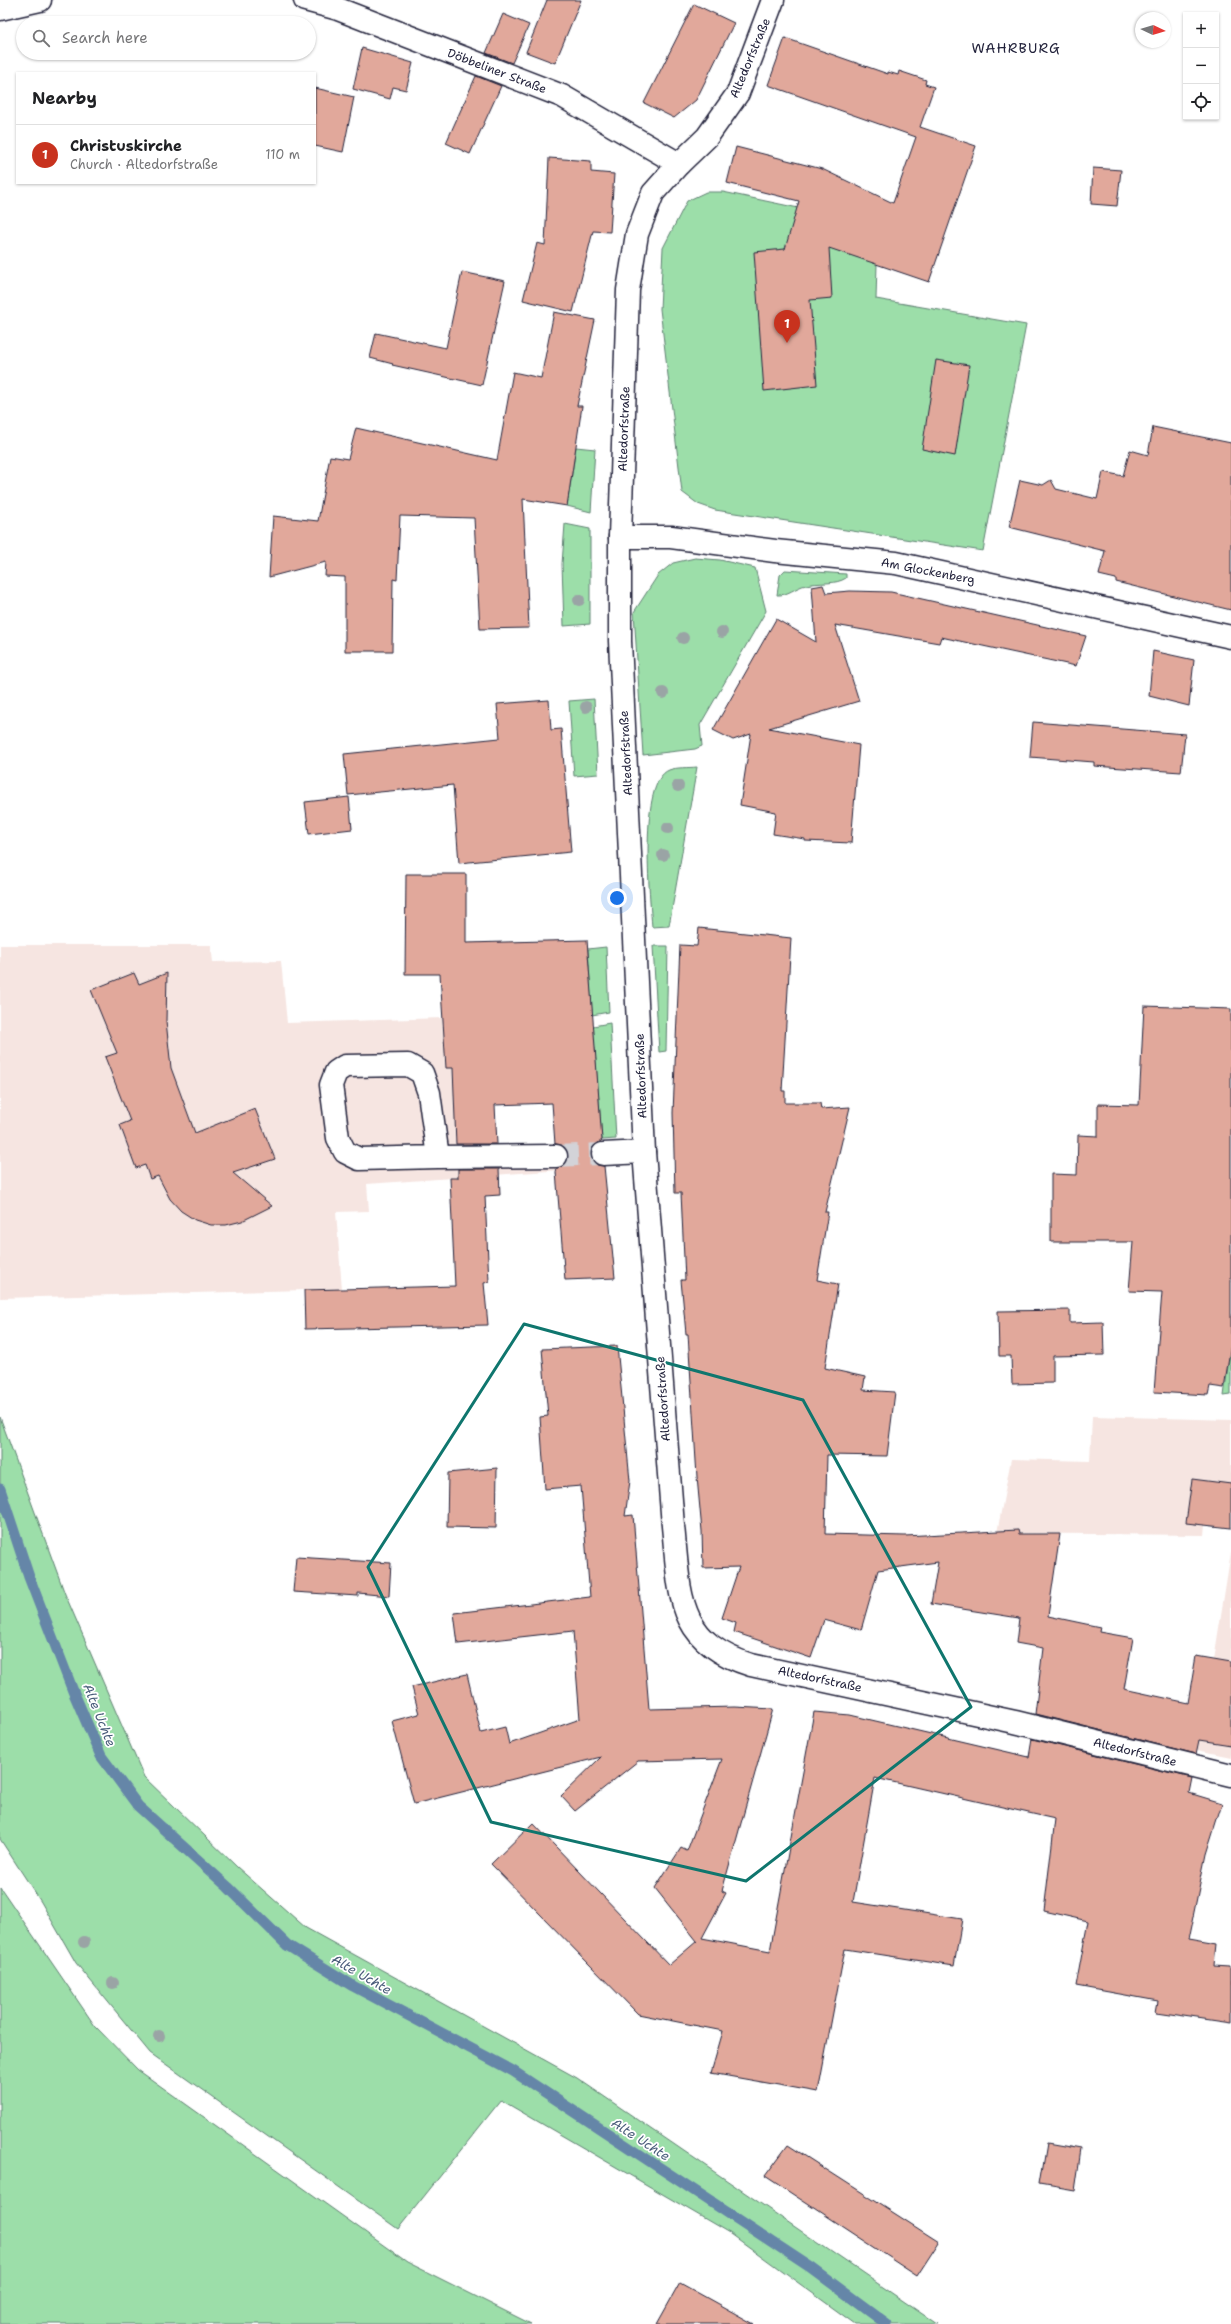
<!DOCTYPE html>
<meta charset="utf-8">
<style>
:root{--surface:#fff;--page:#f2f2f2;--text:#202124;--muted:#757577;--line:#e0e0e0;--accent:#c8321e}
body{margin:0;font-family:"Shantell Sans",sans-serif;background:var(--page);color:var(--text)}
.controls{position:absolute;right:12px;top:12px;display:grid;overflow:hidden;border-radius:0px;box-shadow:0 1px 3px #0004}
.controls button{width:36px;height:36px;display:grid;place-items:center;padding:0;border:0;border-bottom:1px solid var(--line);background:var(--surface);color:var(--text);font:20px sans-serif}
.compass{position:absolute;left:1135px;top:12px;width:36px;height:36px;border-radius:50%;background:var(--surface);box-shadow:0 1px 3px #0004;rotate:94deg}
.you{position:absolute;left:617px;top:898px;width:14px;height:14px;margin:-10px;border:3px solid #fff;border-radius:50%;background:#1a73e8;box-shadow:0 0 0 6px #1a73e833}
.badge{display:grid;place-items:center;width:26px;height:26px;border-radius:50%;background:var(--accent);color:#fff;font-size:13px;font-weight:700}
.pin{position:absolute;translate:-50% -33px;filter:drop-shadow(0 1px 2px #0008)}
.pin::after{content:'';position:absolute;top:21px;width:14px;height:12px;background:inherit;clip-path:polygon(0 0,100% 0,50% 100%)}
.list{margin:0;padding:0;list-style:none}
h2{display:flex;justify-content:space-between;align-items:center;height:52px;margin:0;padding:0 16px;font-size:17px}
h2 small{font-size:13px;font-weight:400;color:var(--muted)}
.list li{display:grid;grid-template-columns:26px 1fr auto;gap:12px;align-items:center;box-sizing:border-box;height:60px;padding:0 16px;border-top:1px solid var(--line)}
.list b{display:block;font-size:15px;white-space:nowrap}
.list p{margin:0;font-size:13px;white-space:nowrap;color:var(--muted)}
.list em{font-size:13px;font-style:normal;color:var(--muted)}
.icon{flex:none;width:22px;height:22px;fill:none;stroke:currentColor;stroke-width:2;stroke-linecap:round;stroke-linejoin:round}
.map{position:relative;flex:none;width:1231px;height:2324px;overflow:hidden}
.search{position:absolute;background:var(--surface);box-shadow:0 1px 3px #0004;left:16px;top:16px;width:300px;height:44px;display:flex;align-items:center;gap:10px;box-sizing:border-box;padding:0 14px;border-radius:22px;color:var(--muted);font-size:15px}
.panel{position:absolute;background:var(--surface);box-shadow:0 1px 3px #0004;left:16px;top:72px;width:300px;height:112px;border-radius:0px}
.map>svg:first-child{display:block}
.built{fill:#f6e5e1}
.green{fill:#9cdea9;stroke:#5f8072}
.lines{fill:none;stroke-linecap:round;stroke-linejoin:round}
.stream{stroke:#6586a8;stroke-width:11}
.building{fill:#e1a89b;stroke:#22223b}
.minor-tunnel{stroke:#d3d3d8;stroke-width:22;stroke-dasharray:22 11;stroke-linecap:butt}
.minor-casing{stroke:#22223b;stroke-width:25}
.minor{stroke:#fff;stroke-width:22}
.tree{fill:#9aa4a5}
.marked{fill:none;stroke:#0f766e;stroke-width:3;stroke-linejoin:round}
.labels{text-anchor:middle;stroke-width:3.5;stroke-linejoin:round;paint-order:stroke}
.street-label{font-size:12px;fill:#22223b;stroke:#fff}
.water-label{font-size:13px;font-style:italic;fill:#495c7a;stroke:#fff}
.quarter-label{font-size:14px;letter-spacing:1px;fill:#22223b;stroke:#fff}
</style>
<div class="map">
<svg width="1231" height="2324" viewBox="0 0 1231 2324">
<rect width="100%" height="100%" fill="#fff"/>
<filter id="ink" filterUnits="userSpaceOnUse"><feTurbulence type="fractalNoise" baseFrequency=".025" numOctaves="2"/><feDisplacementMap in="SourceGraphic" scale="8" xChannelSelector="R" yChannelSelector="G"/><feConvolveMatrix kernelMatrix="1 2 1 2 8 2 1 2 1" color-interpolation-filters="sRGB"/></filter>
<g filter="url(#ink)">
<g class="built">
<polygon points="0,945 211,945 213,962 281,961 287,1023 443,1018 446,1068 453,1068 457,1145 555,1144 602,1140 604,1167 367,1184 369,1211 336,1212 342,1289 0,1298"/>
<polygon points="1092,1416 1231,1420 1231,1528 1205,1525 1204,1535 997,1533 1011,1459 1090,1461"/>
<polygon points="1231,1552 1231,1757 1197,1750 1214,1659"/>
</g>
<g class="green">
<polygon points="706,192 723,192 808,210 877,264 876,299 1026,325 983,551 715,510 698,504 682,492 660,309 663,248 687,201"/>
<polygon points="576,447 595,449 591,512 567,506"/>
<polygon points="565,524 590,529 590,624 564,626 562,564"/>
<polygon points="695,558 720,560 755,568 766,611 700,725 702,746 695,749 643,755 634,612 658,575 673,563"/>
<path d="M785 570 846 574V578C836 585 818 582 806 585 796 587 787 596 777 595L780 575Z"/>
<polygon points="594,699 598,774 574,776 569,701"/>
<path d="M697 767 669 926 652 927C650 899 638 782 669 770 677 767 688 768 697 767Z"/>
<polygon points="653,946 668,946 666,1051 659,1052"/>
<polygon points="606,947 609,1012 592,1015 588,949"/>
<polygon points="610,1023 616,1139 602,1140 593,1026"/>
<polygon points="1231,1344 1231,1395 1224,1396"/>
<polygon points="0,1417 65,1594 144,1777 237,1867 306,1928 577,2078 937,2324 855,2324 731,2234 501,2100 398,2229 150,2053 76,1963 41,1902 0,1839"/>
<polygon points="0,1887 95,2026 138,2070 407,2262 531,2324 0,2324"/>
</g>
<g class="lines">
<polyline class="stream" points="0,1489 29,1577 73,1691 101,1756 138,1806 228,1887 287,1945 353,1986 513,2071 810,2267 887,2324"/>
</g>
<g class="building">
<polygon points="547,0 581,0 555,63 526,52"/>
<polygon points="694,4 734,23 696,100 674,118 644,103"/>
<polygon points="503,14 529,25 512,63 486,53"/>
<polygon points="785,38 888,74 888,72 898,75 899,71 926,80 925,84 934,87 920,127 976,146 929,282 829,248 832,298 810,300 817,385 764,391 754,252 785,249 799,201 727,183 736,147 822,169 893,203 916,137 768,85"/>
<polygon points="362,48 413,63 406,90 393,87 390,99 353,89"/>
<polygon points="476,76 501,86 470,154 446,143"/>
<polygon points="315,88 354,97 343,152 315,146"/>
<polygon points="549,158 591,161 591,172 614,174 610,232 593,231 573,312 523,300 537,243 545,245"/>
<polygon points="1093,168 1121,170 1117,206 1091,204"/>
<polygon points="462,272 505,281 482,385 392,365 393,364 370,358 376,333 446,348"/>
<polygon points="554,312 595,320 577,406 582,406 567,506 523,499 529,628 480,629 474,518 400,516 397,580 393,579 392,651 345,651 345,577 325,576 326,562 269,577 273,516 318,521 330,456 348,459 356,428 497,460 513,372 541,378"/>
<polygon points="936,360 969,365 955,456 922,449"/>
<polygon points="1153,427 1231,443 1231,610 1116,582 1116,579 1099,575 1105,551 1009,527 1020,480 1043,485 1051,480 1056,489 1097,499 1103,472 1123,476 1130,450 1148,455"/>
<polygon points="823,585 826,593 850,591 891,592 1086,636 1076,666 941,637 939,643 835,625 859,701 769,728 859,745 851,843 805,841 805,839 773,834 776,812 740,805 751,734 733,740 713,730 776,619 816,642 812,587"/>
<polygon points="1153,651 1194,660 1189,706 1149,696"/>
<polygon points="549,700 551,730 561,729 571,852 459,863 453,785 348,795 344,754 500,738 497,704"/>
<polygon points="1033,722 1185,734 1181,772 1094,766 1094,762 1030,757"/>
<polygon points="349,797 352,829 309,834 305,802"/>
<polygon points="406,874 466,874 466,943 587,940 602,1140 592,1148 591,1155 597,1165 604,1166 615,1278 565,1280 556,1172 557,1168 567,1162 568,1156 562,1145 555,1144 552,1103 495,1105 497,1144 456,1144 453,1068 446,1068 440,974 405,974"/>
<polygon points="699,928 791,938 782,1091 785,1091 785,1103 820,1103 821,1109 850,1107 825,1212 828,1212 817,1280 838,1284 825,1368 865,1377 863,1390 895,1392 887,1456 827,1455 825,1534 905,1536 1018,1530 1019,1534 1060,1534 1048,1616 1100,1627 1099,1632 1133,1638 1124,1689 1188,1703 1196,1656 1231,1662 1231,1745 1199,1740 1196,1754 1035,1714 1043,1648 1016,1643 1019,1618 931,1604 938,1562 878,1570 861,1630 824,1620 811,1658 734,1632 736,1623 722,1618 739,1567 703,1568 702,1531 697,1477 688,1334 686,1334 681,1280 685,1280 681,1193 675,1193 673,1113 680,945 697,946"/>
<polygon points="134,973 139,984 167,973 166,1021 171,1068 195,1133 255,1109 275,1159 233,1173 272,1206 242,1221 226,1225 211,1225 195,1220 181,1211 170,1199 158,1176 150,1179 145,1165 136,1168 120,1125 130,1121 105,1057 117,1053 91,990"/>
<polygon points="1144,1006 1231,1009 1231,1344 1224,1388 1210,1386 1208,1395 1154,1392 1162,1292 1129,1291 1133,1242 1051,1242 1051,1174 1077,1175 1078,1135 1098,1136 1098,1104 1139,1105"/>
<polygon points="458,1169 499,1169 500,1195 485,1196 489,1282 484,1283 488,1325 305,1329 304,1290 455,1286 450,1178 458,1178"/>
<polygon points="1070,1310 1070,1323 1103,1322 1104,1355 1053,1356 1053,1383 1012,1384 1011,1356 999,1356 998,1311"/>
<polygon points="617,1346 630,1481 625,1516 633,1515 649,1709 735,1707 773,1709 722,1891 726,1893 702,1938 770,1951 814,1712 850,1715 1029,1757 1032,1739 1192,1778 1189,1793 1222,1803 1206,1854 1188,1941 1217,1946 1215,1965 1231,1966 1231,2023 1156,2012 1158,2001 1076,1986 1088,1921 1044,1911 1055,1819 875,1778 853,1902 962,1919 954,1966 845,1949 818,2092 711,2073 723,2031 638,2014 491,1864 533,1823 669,1965 697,1941 655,1888 681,1848 687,1851 722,1759 638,1761 575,1811 561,1796 601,1757 414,1804 392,1721 419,1714 412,1687 467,1674 481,1733 505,1727 509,1744 580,1719 573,1631 458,1644 454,1613 590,1597 581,1486 545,1489 540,1417 548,1416 542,1349"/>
<polygon points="497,1468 496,1528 447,1527 448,1473"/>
<polygon points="1192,1479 1231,1484 1231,1528 1186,1523"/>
<polygon points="296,1557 391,1563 389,1596 358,1593 358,1596 293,1592"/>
<polygon points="1047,2143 1081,2149 1075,2191 1040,2185"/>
<polygon points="788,2145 939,2242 917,2276 765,2176"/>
<polygon points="680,2283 754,2324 657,2324"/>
</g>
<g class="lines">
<polyline class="minor-tunnel" points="556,1156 603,1154"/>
<g class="minor-casing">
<g id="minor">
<polyline points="305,0 338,9 562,96 679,164"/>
<path d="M773 0 738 93 707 137 679 164 653 193 637 234 628 290 620 537V641L644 1152 673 1526C680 1594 676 1642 751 1665L1015 1722 1231 1775"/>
<polyline points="0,9 40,0"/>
<polyline points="620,537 671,537 775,551 896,563 1231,637"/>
<polyline points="603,1154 644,1152"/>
<polyline points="438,1157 359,1159 345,1152 338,1138 331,1085 336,1072 345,1066 408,1065 422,1073 429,1093 438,1157 556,1156"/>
</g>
</g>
<use href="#minor" class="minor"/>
</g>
<g class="tree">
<circle cx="579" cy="600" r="6"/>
<circle cx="722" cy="632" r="6"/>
<circle cx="683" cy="638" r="6"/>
<circle cx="663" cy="693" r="6"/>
<circle cx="586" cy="707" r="6"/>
<circle cx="678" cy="786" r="6"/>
<circle cx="668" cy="828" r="6"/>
<circle cx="663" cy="855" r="6"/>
<circle cx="84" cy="1942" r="6"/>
<circle cx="113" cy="1983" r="6"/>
<circle cx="159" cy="2036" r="6"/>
</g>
</g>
<path class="marked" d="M524 1324 803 1400 971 1707 746 1881 491 1822 368 1567Z"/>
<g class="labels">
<g class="street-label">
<text transform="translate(750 58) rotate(-67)" y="4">Altedorfstraße</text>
<text transform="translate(497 71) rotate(21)" y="4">Döbbeliner Straße</text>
<text transform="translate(624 429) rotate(-88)" y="4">Altedorfstraße</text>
<text transform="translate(928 571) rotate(11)" y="4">Am Glockenberg</text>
<text transform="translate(626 753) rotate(-93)" y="4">Altedorfstraße</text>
<text transform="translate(641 1076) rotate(-92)" y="4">Altedorfstraße</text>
<text transform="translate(663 1399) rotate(-94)" y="4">Altedorfstraße</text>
<text transform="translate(820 1679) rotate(12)" y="4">Altedorfstraße</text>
<text transform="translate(1135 1752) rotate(14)" y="4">Altedorfstraße</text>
</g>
<g class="water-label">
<text transform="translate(100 1715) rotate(68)" y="5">Alte Uchte</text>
<text transform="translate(362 1974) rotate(30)" y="5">Alte Uchte</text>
<text transform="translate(641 2139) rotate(33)" y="5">Alte Uchte</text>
</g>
<g class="quarter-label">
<text x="1016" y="53">WAHRBURG</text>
</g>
</g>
</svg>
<div class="controls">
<button>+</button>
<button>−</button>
<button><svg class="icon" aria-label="locate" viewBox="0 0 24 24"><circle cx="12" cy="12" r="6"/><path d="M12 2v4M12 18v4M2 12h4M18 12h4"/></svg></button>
</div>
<svg class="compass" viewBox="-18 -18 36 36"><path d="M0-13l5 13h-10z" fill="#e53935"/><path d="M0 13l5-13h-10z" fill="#757577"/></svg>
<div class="you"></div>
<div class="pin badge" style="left:787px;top:343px">1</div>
<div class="search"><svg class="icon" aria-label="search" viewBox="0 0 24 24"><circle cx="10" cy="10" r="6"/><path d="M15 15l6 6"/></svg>Search here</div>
<section class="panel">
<h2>Nearby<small></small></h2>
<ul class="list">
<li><span class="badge">1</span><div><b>Christuskirche</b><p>Church · Altedorfstraße</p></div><em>110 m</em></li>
</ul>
</section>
</div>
